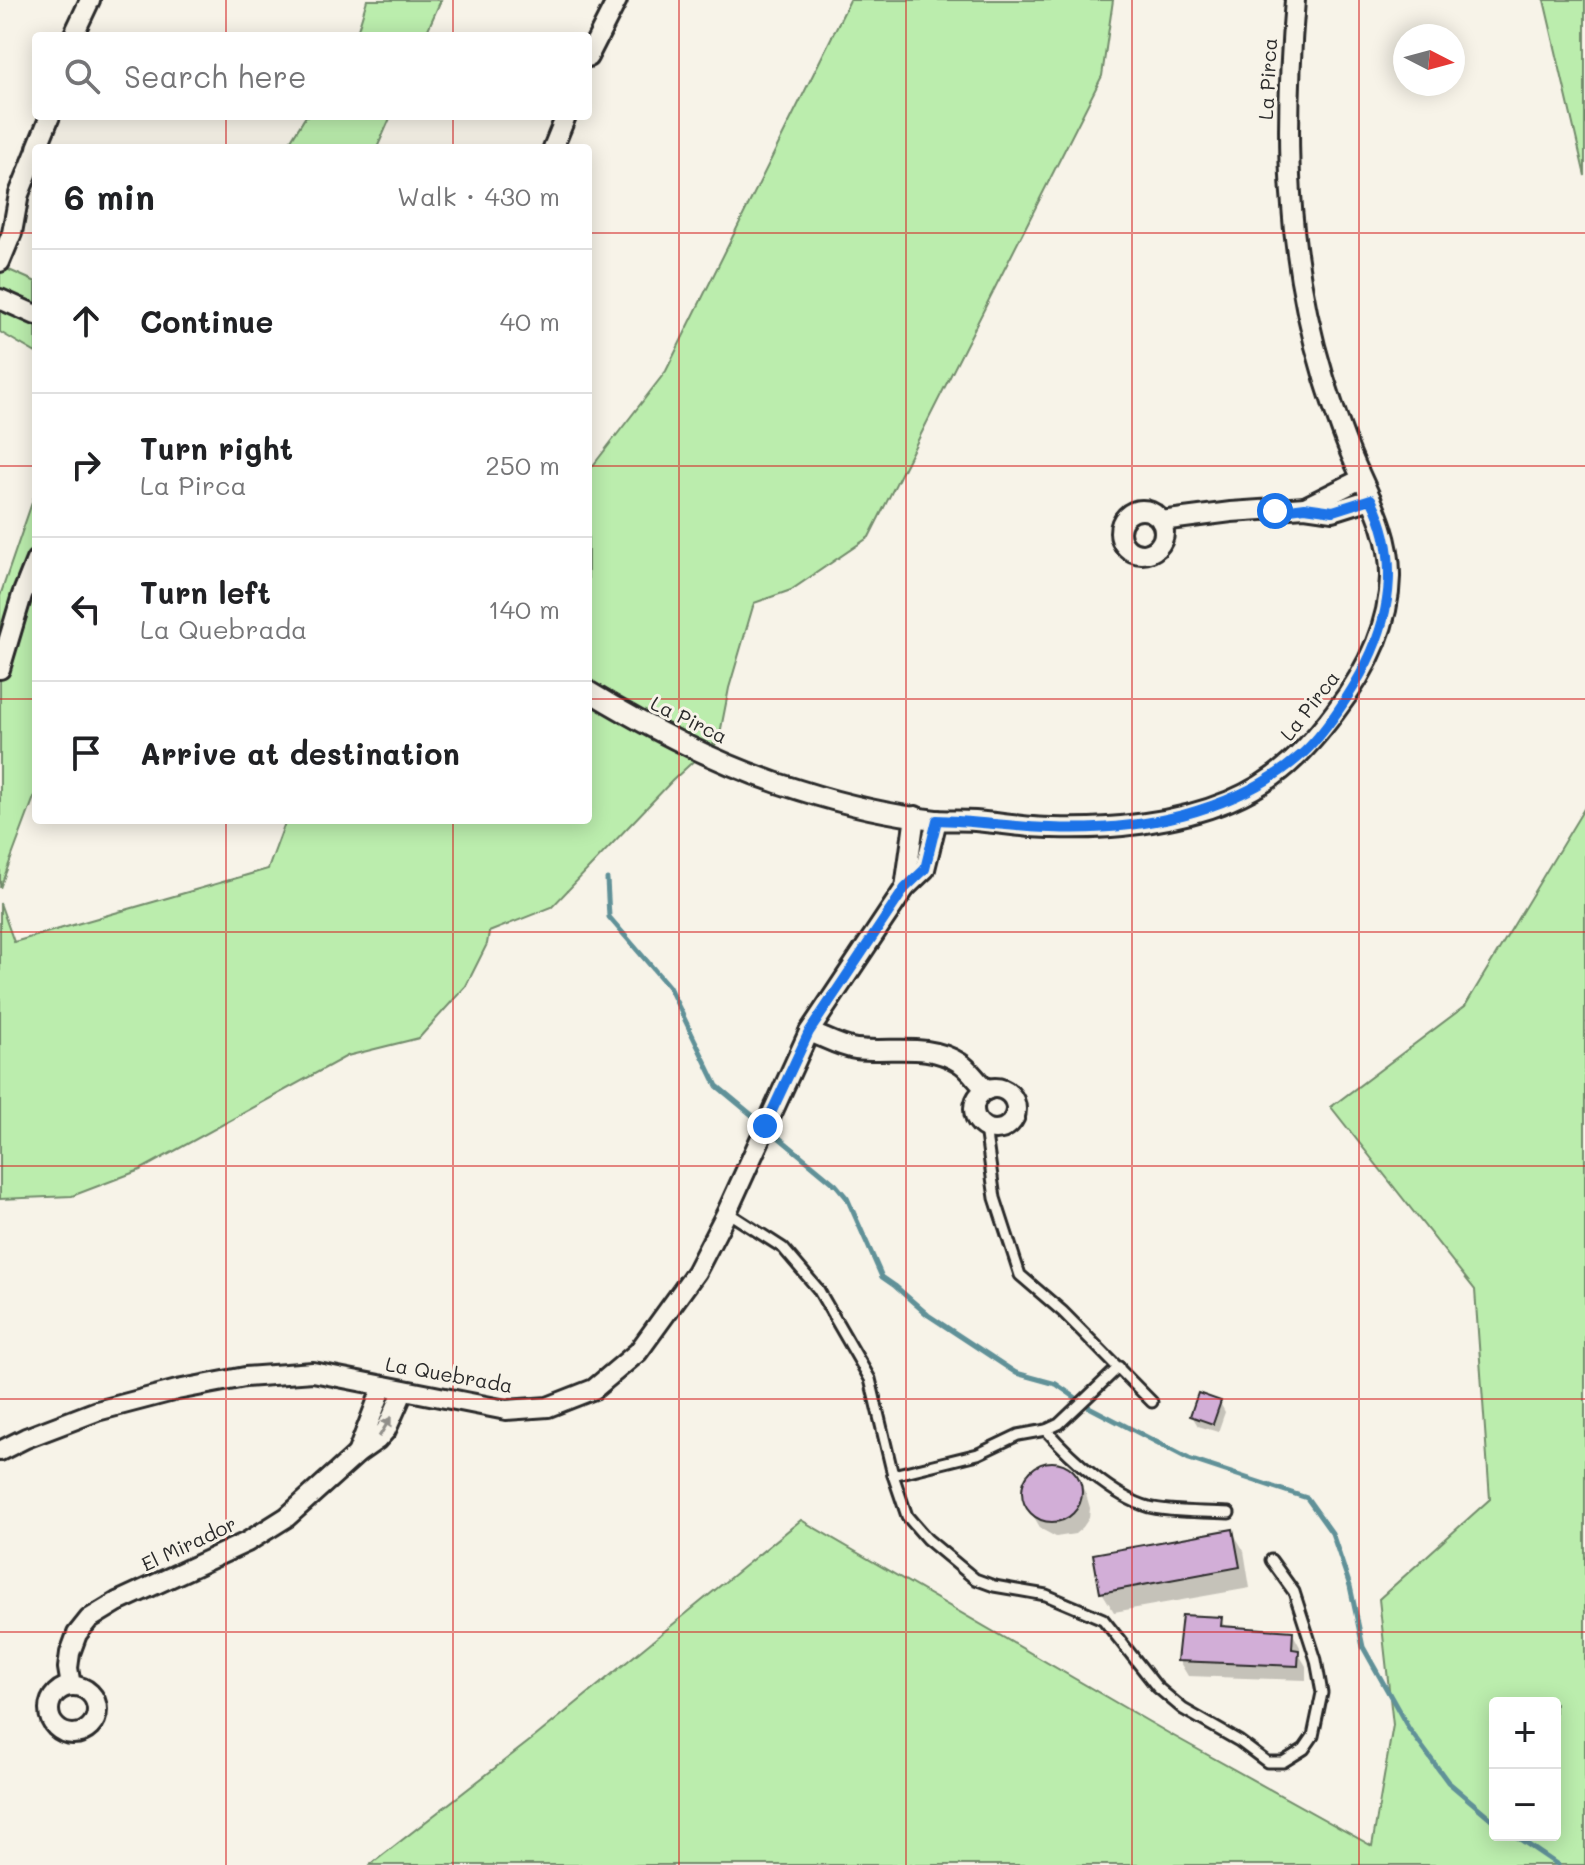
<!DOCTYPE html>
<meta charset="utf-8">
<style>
:root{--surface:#fff;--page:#f2f2f2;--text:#202124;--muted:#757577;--line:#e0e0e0}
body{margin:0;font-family:Mali,sans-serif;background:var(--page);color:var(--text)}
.controls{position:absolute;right:24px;bottom:24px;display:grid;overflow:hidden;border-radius:8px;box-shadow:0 4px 20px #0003}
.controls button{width:72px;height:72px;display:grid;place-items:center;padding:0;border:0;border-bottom:2px solid var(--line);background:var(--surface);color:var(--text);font:40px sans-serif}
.compass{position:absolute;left:1393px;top:24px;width:72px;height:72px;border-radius:50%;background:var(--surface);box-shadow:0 4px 20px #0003;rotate:96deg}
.stop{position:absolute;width:24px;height:24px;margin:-18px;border:6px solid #1a73e8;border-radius:50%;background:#fff}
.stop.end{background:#1a73e8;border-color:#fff;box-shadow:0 2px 8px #0008}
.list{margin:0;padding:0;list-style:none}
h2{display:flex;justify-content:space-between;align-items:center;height:104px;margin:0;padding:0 32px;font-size:34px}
h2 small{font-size:26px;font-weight:400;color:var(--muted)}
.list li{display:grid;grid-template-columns:52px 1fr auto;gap:24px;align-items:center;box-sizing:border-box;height:144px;padding:0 32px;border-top:2px solid var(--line)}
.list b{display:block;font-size:30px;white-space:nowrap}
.list p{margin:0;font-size:26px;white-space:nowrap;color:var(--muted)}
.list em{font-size:26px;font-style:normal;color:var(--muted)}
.icon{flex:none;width:44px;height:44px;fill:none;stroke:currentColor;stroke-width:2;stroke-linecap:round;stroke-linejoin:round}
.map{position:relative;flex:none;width:1585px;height:1865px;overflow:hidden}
.search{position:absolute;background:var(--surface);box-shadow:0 4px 20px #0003;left:32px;top:32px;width:560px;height:88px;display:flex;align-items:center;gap:20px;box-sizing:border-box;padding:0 28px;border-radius:8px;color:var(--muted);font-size:30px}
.panel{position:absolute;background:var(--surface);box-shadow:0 4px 20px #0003;left:32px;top:144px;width:560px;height:680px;border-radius:8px}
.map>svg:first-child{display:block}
.green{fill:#bbedad;stroke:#738c6c;stroke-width:2;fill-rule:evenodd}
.shadow{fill:#0003}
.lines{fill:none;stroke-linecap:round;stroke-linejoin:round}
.stream{stroke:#619198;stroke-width:5}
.building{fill:#d2aed7;stroke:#2b2b2b;stroke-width:2}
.service-casing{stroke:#2b2b2b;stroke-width:15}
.minor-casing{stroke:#2b2b2b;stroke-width:24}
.service{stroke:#f7f3e8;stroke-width:9}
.minor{stroke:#f7f3e8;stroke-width:18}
.oneway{fill:#918f8a}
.route{stroke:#1a73e8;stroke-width:10}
.grid{fill:none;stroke:#d62828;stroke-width:2;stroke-opacity:0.55}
.labels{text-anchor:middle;stroke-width:6;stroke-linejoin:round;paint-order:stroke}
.street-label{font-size:20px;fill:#2b2b2b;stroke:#f7f3e8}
</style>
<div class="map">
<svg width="1585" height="1865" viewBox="0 0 1585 1865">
<rect width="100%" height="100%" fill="#f7f3e8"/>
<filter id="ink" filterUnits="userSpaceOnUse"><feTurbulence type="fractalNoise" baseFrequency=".0125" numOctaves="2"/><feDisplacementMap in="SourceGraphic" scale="16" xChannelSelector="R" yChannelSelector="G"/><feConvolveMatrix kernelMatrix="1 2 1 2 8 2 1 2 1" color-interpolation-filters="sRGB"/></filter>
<g filter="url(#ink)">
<g class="green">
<polygon points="367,0 441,0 425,36 356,36"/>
<polygon points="850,0 1113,0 1102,76 869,537 791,590 754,603 729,688 719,739 715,745 712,744 672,781 552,907 489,932 487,944 466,986 419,1038 347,1056 140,1170 72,1196 0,1199 0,903 14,942 268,869 286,820 588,820 588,472 666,371"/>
<polygon points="1544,0 1585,0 1585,176"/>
<polygon points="306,116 391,116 377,148 286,148"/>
<polygon points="0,266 36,282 36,353 0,332"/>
<polygon points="36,491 36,792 0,888 0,596"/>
<path d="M1585 807V1865H370L536 1736 801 1520 1170 1734 1372 1846 1393 1725 1379 1599 1490 1499 1475 1290 1331 1107 1465 1006ZM1495 1703H1555V1835H1495Z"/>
</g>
<g class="shadow">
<polygon points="1220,1403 1225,1412 1218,1432 1198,1426 1192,1416"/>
<polygon points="1051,1464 1062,1466 1077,1478 1086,1494 1090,1508 1089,1518 1083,1527 1075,1534 1056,1537 1041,1529 1027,1505 1024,1490 1028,1478 1038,1468"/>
<polygon points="1232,1531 1244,1551 1250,1588 1114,1612 1102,1592"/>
<polygon points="1220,1619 1226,1628 1292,1632 1300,1647 1300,1656 1306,1666 1306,1680 1188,1676 1179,1661"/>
</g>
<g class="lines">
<g class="stream">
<polyline points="607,879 609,917 669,987 717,1086 836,1185 847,1198 882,1277 895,1286 928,1315 1016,1373 1056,1384 1089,1407 1189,1459 1307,1498 1332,1533 1350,1586 1363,1647 1409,1729 1448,1782 1495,1822"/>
<polyline points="1514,1835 1558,1865"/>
</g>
</g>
<g class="building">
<polygon points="1198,1393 1221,1401 1213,1424 1190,1416"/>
<circle cx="1052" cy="1492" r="30"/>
<polygon points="1233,1529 1240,1567 1100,1593 1093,1554"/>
<polygon points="1182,1615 1222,1617 1221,1626 1293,1631 1292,1649 1299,1650 1298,1666 1177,1661"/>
</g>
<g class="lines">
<g class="service-casing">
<g id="service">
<polyline points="985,1128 995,1198 1020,1275 1063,1312 1152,1402"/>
<polyline points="727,1212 783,1248 818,1289 870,1379 893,1475 907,1516 927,1539 975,1579 994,1586 1046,1595 1103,1619 1157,1687 1183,1709 1239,1741 1267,1762 1283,1762 1304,1749 1313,1736 1322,1693 1316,1660 1294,1592 1271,1560"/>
<path d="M1046 1430C1071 1458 1113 1497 1149 1507 1175 1513 1203 1511 1229 1513"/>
<polyline points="893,1475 978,1454 1018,1435 1046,1430 1059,1424 1119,1367"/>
</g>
</g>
<g class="minor-casing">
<g id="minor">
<polyline points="73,36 90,0"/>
<polyline points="588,57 617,0"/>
<polyline points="37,148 50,116"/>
<polyline points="553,148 566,116"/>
<polyline points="0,262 12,233 19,194 36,152"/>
<polyline points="0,299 36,315"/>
<polyline points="1305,507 1361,479"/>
<circle cx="1142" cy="532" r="22"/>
<polyline points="1161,521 1231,512 1305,507 1333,511 1371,499"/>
<polyline points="0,669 22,595 36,560"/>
<path d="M588 691C654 731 725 768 799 790 843 804 891 815 936 820 949 821 962 820 975 821 1001 823 1027 828 1053 828 1110 830 1176 823 1229 801 1277 781 1305 752 1335 712 1365 673 1389 627 1390 577 1391 531 1367 493 1350 452 1340 428 1332 403 1324 378 1285 250 1284 132 1295 0"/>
<polyline points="905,888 915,816"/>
<path d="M809 1032C824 1037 840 1047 856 1049 892 1053 928 1042 960 1063 970 1069 977 1082 987 1090"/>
<circle cx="995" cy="1109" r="21"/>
<polyline points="0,1451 26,1438 97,1411 177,1390 245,1377 313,1372 506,1410 548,1407 594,1389 638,1352 696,1272 727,1212 809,1032 905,888 925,869 937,820"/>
<polyline points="357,1454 383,1386"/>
<polyline points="71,1686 68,1668 70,1653 77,1634 89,1619 117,1602 247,1542 287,1517 357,1454 377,1440 386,1430 403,1392"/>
<circle cx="73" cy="1710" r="24"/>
</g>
</g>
<use href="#service" class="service"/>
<use href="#minor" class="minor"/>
</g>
<defs><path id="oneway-solid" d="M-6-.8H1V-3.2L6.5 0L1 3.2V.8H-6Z" transform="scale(2)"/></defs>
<use class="oneway" href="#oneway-solid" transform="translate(385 1427) rotate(-59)"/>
</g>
<g class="lines" filter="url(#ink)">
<path class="route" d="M765 1126 809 1032 905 888 925 869 937 820C975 821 1013 827 1051 828 1137 832 1235 813 1301 755 1324 735 1354 689 1367 662 1393 609 1398 552 1371 499L1333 511 1305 507 1275 511"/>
</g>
<path class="grid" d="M226 0V36M453 0V36M679 0V1865M906 0V1865M1132 0V1865M1359 0V1865M226 116V148M453 116V148M0 233H36M588 233H1585M0 466H36M588 466H1585M0 699H36M588 699H1585M226 820V1865M453 820V1865M0 932H1585M0 1166H1585M0 1399H1585M0 1632H1585"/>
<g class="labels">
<g class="street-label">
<text transform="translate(1268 79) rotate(-87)" y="7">La Pirca</text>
<text transform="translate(1310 706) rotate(-52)" y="7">La Pirca</text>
<text transform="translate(689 720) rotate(26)" y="7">La Pirca</text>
<text transform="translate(449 1375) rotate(10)" y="7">La Quebrada</text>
<text transform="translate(189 1544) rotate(-25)" y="7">El Mirador</text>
</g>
</g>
</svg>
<div class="controls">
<button>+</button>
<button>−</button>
</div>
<svg class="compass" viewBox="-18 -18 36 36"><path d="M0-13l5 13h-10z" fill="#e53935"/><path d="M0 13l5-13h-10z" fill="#757577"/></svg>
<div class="stop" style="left:1275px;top:511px"></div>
<div class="stop end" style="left:765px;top:1126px"></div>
<div class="search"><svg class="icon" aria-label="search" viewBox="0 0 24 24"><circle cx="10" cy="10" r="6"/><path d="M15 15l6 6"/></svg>Search here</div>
<section class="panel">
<h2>6 min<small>Walk · 430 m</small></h2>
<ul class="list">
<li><svg class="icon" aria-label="ahead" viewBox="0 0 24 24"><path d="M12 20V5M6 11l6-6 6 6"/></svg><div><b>Continue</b></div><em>40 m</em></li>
<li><svg class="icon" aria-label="right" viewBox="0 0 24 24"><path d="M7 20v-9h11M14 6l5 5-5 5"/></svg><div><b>Turn right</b><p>La Pirca</p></div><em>250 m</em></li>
<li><svg class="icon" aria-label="left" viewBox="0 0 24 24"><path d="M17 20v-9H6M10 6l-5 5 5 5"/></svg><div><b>Turn left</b><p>La Quebrada</p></div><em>140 m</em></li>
<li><svg class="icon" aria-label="arrive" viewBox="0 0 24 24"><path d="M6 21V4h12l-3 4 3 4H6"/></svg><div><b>Arrive at destination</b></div></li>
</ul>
</section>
</div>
